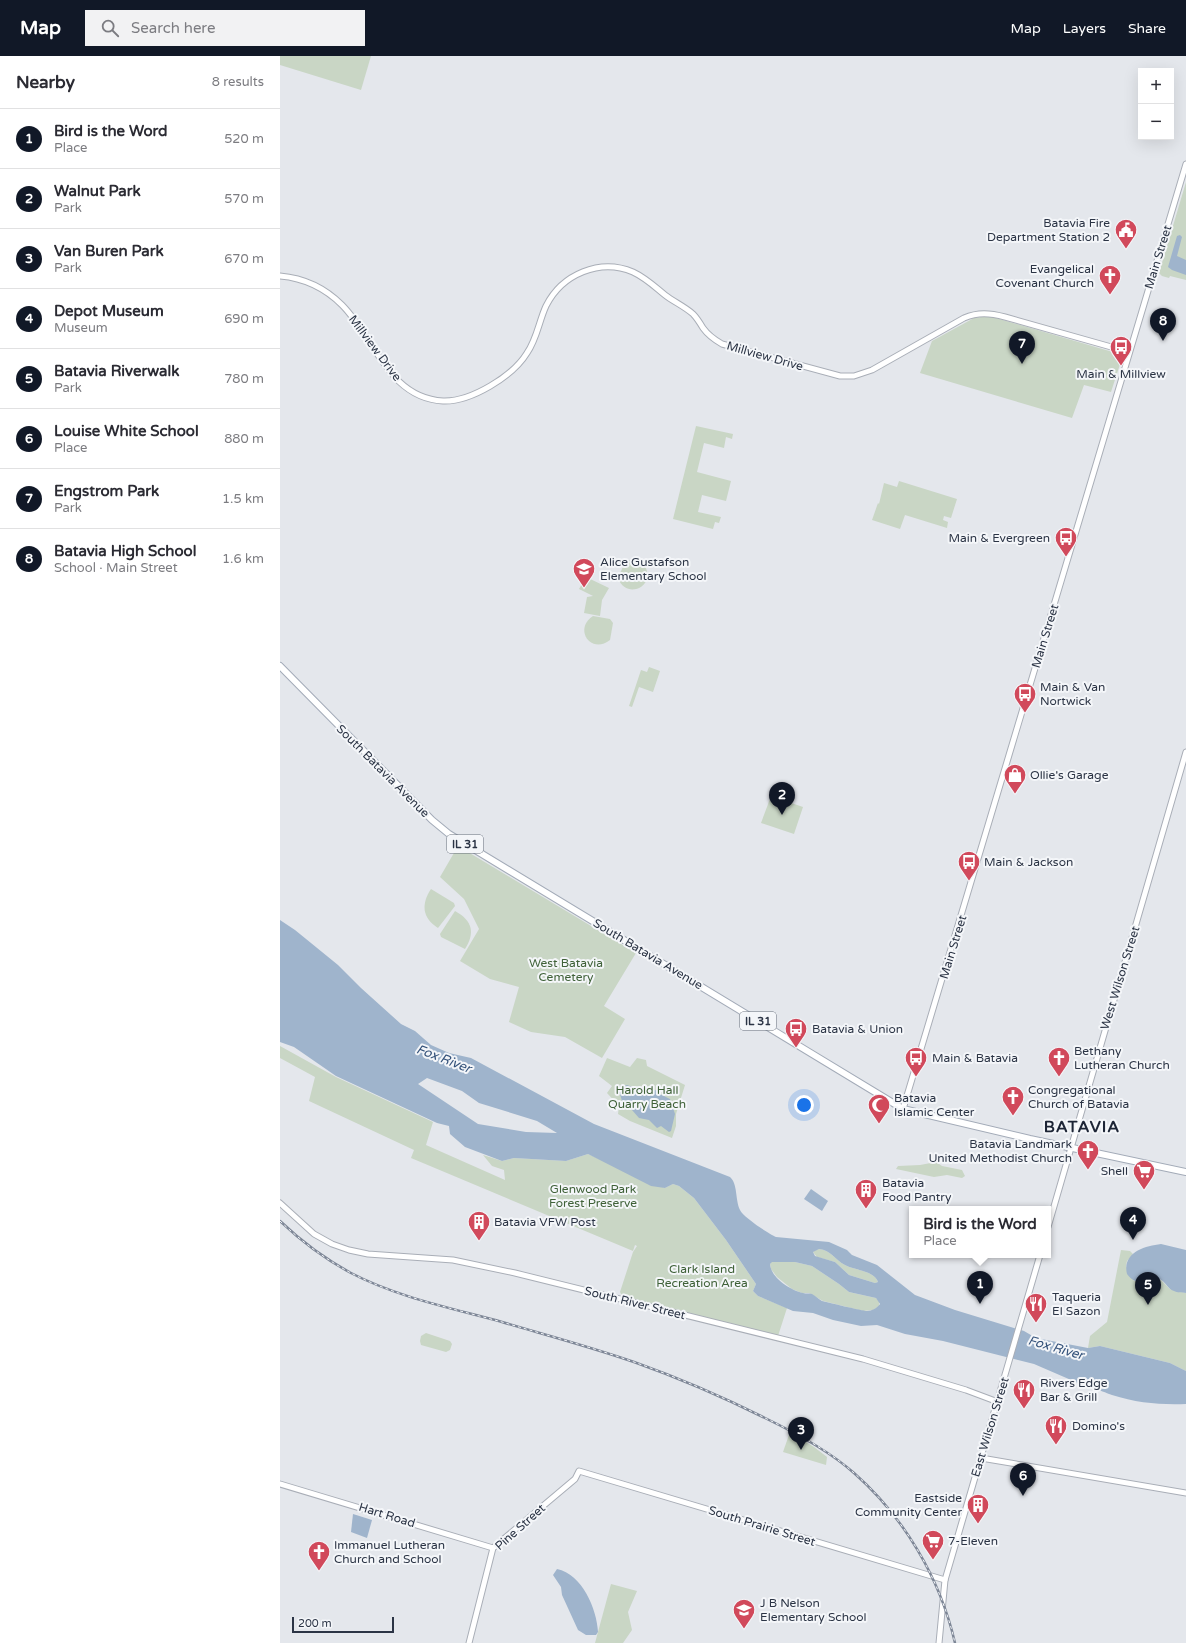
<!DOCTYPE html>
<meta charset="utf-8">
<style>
:root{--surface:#fff;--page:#f2f2f3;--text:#2b2b33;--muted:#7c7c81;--line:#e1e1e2;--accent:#111827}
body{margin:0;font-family:"Varela Round",sans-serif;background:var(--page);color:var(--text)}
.controls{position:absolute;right:12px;top:12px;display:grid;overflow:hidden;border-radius:0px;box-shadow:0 4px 16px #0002}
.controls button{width:36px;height:36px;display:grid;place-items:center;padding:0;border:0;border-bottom:1px solid var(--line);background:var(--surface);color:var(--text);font:20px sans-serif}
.scale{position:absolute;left:12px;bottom:10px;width:102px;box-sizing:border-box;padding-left:4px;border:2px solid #2b3445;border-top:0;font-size:11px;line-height:14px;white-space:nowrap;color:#2b3445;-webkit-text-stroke:3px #f4f6f9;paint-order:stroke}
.you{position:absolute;left:524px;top:1049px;width:14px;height:14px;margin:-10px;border:3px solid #fff;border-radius:50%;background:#1a73e8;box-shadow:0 0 0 6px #1a73e833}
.badge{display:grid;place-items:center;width:26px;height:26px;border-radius:50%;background:var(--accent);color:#fff;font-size:13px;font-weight:700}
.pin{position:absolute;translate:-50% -33px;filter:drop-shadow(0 1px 2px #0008)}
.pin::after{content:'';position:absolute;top:21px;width:14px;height:12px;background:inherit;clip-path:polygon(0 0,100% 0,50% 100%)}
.popup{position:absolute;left:629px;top:1150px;width:142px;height:52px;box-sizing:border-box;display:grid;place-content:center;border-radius:0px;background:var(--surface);filter:drop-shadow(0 1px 3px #0005);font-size:13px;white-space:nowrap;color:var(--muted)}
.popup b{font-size:15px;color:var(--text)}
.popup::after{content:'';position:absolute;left:50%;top:100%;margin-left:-8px;border:8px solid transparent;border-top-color:var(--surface)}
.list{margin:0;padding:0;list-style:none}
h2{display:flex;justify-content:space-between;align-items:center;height:52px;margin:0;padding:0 16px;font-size:17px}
h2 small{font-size:13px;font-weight:400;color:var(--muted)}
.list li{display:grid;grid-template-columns:26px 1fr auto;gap:12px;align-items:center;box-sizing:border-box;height:60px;padding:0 16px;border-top:1px solid var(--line)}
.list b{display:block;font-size:15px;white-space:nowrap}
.list p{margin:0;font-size:13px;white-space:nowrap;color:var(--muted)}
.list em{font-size:13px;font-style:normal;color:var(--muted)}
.icon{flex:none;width:22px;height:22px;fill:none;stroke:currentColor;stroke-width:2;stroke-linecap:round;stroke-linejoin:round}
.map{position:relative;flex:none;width:906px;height:1587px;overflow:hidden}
header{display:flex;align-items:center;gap:24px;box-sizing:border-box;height:56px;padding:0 20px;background:var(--accent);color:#fff}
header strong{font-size:19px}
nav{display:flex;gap:22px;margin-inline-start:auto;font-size:14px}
.search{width:280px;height:36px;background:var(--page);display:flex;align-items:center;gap:10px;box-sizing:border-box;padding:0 14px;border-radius:0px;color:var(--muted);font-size:15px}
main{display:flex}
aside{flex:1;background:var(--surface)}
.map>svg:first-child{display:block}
.green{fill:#c9d6c5}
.water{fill:#9fb4cc;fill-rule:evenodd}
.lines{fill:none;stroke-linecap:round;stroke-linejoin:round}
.secondary-casing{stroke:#a9aeb7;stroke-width:7}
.primary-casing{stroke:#a3abb8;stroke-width:8}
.secondary{stroke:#fff;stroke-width:5}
.primary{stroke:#fff;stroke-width:6}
.rail-casing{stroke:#7d8696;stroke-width:2.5}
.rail{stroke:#f4f6f9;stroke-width:1;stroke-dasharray:3;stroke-linecap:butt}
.labels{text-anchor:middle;stroke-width:4;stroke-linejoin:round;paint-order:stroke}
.shield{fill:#f4f6f9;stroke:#676e7b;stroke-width:1}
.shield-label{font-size:11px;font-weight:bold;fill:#2b3445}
.poi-label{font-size:12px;fill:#2b3445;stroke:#f4f6f9;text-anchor:start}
.street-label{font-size:12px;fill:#2b3445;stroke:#f4f6f9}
.park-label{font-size:12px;fill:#3f6138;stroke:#f4f6f9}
.water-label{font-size:13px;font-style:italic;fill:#34527a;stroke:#f4f6f9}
.district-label{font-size:16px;font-weight:bold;letter-spacing:1px;fill:#1d2536;stroke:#f4f6f9}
</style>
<header>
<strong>Map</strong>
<div class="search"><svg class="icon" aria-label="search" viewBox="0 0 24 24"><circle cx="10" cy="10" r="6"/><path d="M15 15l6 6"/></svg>Search here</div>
<nav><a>Map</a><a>Layers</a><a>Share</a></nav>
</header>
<main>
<aside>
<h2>Nearby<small>8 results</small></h2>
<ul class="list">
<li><span class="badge">1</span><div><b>Bird is the Word</b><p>Place</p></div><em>520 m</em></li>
<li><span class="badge">2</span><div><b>Walnut Park</b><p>Park</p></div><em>570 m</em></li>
<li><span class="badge">3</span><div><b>Van Buren Park</b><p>Park</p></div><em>670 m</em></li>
<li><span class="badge">4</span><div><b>Depot Museum</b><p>Museum</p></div><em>690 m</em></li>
<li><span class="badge">5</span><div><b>Batavia Riverwalk</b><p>Park</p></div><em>780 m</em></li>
<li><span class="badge">6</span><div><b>Louise White School</b><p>Place</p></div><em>880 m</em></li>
<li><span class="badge">7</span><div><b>Engstrom Park</b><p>Park</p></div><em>1.5 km</em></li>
<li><span class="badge">8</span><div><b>Batavia High School</b><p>School · Main Street</p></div><em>1.6 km</em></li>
</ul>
</aside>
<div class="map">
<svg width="906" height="1587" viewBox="0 0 906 1587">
<rect width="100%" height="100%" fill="#e4e7ec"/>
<g class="green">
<polygon points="0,0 91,0 81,34 0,9"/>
<polygon points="906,126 906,224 890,220 889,222 882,220 879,217"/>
<polygon points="709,260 843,299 831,336 804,329 792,362 640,317 652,285 694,262"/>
<polygon points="416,370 453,378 452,383 446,381 444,392 424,387 417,416 451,425 446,445 422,439 418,456 441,461 439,467 435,466 433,473 393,463"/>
<polygon points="619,425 677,443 671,462 664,460 663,464 668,466 667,472 625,459 620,473 592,464 598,447 599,448 604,427 617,431"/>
<path d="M349 504 365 510C376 531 346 544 338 522L345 506Z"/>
<polygon points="306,521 329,532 322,544 320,560 304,557 307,541 313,540 299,533"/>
<path d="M313 560 330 563 333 567 330 584C311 599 293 573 313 560Z"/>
<polygon points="369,611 380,615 373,636 359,631 352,651 349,650 361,614 367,616"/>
<polygon points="491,740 523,751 514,778 481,767"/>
<polygon points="178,790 356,897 324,950 345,963 322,1002 285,981 251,976 229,966 239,931 210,923 180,905 199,873 184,843 160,821"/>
<path d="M151 833 174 847 175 850 158 872C142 862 141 848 151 833Z"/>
<path d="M175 855C193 865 195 877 185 893L161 881 160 878Z"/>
<polygon points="0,990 56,1021 153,1066 146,1089 225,1124 224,1114 212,1110 203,1099 222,1105 234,1102 286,1105 308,1098 385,1132 393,1128 399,1130 414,1142 446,1184 476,1228 473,1235 478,1240 507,1252 498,1280 343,1242 340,1236 353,1196 357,1190 355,1189 353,1195 131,1102 134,1094 29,1045 35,1021 0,1002"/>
<polygon points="327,1002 350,1011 357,1002 366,1004 367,1010 405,1029 396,1058 396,1070 392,1082 350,1065 338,1058 339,1050 327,1037 332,1030 319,1020"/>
<polygon points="656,1106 662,1110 682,1114 685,1120 682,1122 667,1119 654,1121 616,1113 618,1110 640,1109"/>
<path d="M539 1193C551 1194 555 1204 565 1209 574 1214 595 1215 598 1226L595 1227 569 1219 555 1206 537 1201 533 1196 535 1194Z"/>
<path d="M841 1194 850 1195 853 1198 847 1205 846 1210 854 1225C864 1226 872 1222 881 1224L890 1233 906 1237V1315L890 1307 820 1290 808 1292 810 1280 827 1266Z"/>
<polygon points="492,1205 515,1206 532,1210 559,1228 569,1236 596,1242 599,1245 599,1250 593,1254 583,1255 543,1245 529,1237 522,1237 512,1233 497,1221 491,1213 490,1208"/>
<polygon points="146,1277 170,1285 172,1288 170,1294 166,1296 141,1289 140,1285 141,1280"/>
<polygon points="510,1376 534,1391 547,1401 546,1409 503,1396"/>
<polygon points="331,1528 357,1535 348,1556 352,1574 343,1587 315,1587"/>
</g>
<g class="water">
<polygon points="900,179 902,181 897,200 906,204 906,219 892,214 888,211 897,180"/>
<path d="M0 864 15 874 58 909 81 932 121 968 135 975 151 989 169 997 191 1002 314 1068 450 1121C458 1128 455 1144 460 1154 463 1161 489 1178 496 1181L549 1186 567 1194 572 1199 597 1209 635 1239 675 1254 744 1275 756 1282 808 1292 820 1290 890 1307 906 1315V1348C881 1349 857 1347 832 1339 826 1337 801 1326 798 1327L754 1308 663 1285 625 1278 597 1269 581 1270 553 1264 533 1257 513 1255 478 1240 473 1235 476 1228 446 1184 414 1142 399 1130 393 1128 385 1132 371 1130 308 1098 286 1105 234 1102 222 1105 185 1091 170 1078 169 1070 157 1067 56 1020 14 991 0 986ZM147 1022 182 1035 199 1047 257 1065 277 1077 246 1076 198 1068 138 1028ZM539 1193C551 1194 555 1204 565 1209 574 1214 595 1215 598 1226L595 1227 569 1219 555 1206 535 1200 533 1196ZM492 1206H515L532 1210 559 1228 569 1236 596 1242 600 1248C597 1252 592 1255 587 1255 583 1255 546 1246 542 1245 538 1243 536 1240 532 1238 529 1237 526 1238 523 1237 510 1234 491 1222 490 1208Z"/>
<polygon points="347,1029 363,1035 366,1032 379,1035 380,1038 390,1043 395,1058 391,1075 389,1076 381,1070 377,1072 369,1064 359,1062 345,1046 342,1045 339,1035 342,1031"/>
<polygon points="531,1133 548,1145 542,1155 524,1143"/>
<path d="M881 1188 906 1194V1237C902 1236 897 1237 894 1235 887 1233 886 1225 879 1223 867 1221 858 1233 847 1218 842 1197 864 1190 881 1188Z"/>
<polygon points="73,1458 92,1464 87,1482 71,1476"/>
<path d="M277 1513C302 1518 317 1553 318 1576L316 1579H306L298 1574 282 1539 281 1531 273 1519Z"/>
</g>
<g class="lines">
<g class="secondary-casing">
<g id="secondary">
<path d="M0 220C23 222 45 232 62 249 95 282 108 342 163 345 191 346 233 320 247 297 257 283 259 265 266 250 282 218 320 202 353 216 366 222 375 231 385 239 394 246 404 250 413 258 417 262 420 267 423 272 428 279 435 284 442 288L560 320H574L592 314 684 262C698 256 710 257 725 261L849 296"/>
<polyline points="623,1053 906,108"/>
<polyline points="0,1147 34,1178 52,1188 69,1194 88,1198 173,1204 235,1217 583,1303 686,1334 718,1346"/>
<polyline points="768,1171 906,696"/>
<polyline points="701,1402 906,1437"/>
<polyline points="0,1428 213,1492"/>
<polyline points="189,1587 213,1492 295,1423 299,1415 665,1524"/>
<polyline points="659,1587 665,1524 760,1199"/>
</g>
</g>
<g class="primary-casing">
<polyline id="primary" points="0,610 152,764 169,778 623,1053 750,1083 906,1116"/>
</g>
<use href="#secondary" class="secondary"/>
<use href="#primary" class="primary"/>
<g class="rail-casing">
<path id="rail" d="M0 1165C21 1185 45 1203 71 1217 117 1241 171 1252 222 1266 266 1279 311 1291 354 1306 399 1322 443 1341 485 1362 516 1377 548 1394 574 1417 624 1461 660 1522 675 1587"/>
</g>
<use href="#rail" class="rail"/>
</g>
<defs>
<g id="civic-pin" transform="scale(1.15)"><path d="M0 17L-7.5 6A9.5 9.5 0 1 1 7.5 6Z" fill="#d1495b" stroke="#f4f6f9"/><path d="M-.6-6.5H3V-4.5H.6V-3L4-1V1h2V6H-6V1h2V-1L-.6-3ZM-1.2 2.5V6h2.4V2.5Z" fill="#fff"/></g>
<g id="church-pin" transform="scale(1.15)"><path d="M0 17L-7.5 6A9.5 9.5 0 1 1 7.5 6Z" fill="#d1495b" stroke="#f4f6f9"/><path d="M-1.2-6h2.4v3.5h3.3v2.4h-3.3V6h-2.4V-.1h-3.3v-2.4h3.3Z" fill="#fff"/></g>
<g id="bus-pin" transform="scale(1.15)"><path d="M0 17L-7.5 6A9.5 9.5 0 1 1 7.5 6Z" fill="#d1495b" stroke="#f4f6f9"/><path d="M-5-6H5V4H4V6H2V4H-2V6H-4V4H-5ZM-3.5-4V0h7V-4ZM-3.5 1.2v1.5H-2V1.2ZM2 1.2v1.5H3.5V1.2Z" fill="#fff"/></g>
<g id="school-pin" transform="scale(1.15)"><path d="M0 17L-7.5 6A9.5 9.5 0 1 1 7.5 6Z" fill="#d1495b" stroke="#f4f6f9"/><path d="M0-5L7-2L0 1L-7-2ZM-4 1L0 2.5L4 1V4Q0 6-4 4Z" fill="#fff"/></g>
<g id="shop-pin" transform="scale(1.15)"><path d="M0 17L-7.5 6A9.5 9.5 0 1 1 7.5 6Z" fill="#d1495b" stroke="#f4f6f9"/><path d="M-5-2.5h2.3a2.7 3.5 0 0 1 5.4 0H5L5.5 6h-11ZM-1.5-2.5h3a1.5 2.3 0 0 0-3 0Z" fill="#fff"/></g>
<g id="mosque-pin" transform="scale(1.15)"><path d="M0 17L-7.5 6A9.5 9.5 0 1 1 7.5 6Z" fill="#d1495b" stroke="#f4f6f9"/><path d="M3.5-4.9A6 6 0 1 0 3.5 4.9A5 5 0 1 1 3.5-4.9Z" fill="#fff"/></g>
<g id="supermarket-pin" transform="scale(1.15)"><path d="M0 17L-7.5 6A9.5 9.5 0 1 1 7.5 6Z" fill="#d1495b" stroke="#f4f6f9"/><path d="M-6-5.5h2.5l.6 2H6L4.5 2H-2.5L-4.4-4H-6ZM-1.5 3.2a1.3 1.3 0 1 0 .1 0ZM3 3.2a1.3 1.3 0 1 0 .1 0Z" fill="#fff"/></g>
<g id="building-pin" transform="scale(1.15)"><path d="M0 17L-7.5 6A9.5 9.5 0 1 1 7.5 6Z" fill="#d1495b" stroke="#f4f6f9"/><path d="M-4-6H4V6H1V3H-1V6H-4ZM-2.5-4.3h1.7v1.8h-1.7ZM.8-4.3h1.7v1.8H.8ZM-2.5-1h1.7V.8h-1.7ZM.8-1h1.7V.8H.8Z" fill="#fff"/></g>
<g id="restaurant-pin" transform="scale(1.15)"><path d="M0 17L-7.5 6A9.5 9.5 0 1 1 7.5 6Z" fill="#d1495b" stroke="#f4f6f9"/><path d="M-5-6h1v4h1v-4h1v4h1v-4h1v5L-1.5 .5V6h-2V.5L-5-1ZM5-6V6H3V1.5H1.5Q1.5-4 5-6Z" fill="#fff"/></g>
</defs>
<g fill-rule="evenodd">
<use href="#civic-pin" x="846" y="174"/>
<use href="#church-pin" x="830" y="220"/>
<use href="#bus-pin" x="841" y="291"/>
<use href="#bus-pin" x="786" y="482"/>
<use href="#school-pin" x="304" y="513"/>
<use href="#bus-pin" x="745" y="638"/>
<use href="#shop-pin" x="735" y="719"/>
<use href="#bus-pin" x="689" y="806"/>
<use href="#bus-pin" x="516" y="973"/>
<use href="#bus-pin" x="636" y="1002"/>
<use href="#church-pin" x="779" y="1002"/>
<use href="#church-pin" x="733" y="1041"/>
<use href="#mosque-pin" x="599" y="1049"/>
<use href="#church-pin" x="808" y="1095"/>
<use href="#supermarket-pin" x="864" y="1115"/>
<use href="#building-pin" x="586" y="1134"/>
<use href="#building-pin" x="199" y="1166"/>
<use href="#restaurant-pin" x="756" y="1248"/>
<use href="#restaurant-pin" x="744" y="1334"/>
<use href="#restaurant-pin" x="776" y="1370"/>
<use href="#building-pin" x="698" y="1449"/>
<use href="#supermarket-pin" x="653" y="1485"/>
<use href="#church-pin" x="39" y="1496"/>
<use href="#school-pin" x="464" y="1554"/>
</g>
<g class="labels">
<g class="shield">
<rect x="167" y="779" width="36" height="18" rx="3"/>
<rect x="460" y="956" width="36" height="18" rx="3"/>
</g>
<g class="shield-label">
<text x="185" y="792">IL 31</text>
<text x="478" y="969">IL 31</text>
</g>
<g class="poi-label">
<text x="830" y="171" text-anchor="end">Batavia Fire<tspan x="830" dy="14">Department Station 2</tspan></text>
<text x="814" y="217" text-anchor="end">Evangelical<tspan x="814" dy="14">Covenant Church</tspan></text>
<text x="841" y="322" text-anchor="middle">Main &amp; Millview</text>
<text x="770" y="486" text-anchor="end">Main &amp; Evergreen</text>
<text x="320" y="510">Alice Gustafson<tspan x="320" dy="14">Elementary School</tspan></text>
<text x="760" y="635">Main &amp; Van<tspan x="760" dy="14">Nortwick</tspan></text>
<text x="750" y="723">Ollie's Garage</text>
<text x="704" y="810">Main &amp; Jackson</text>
<text x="532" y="977">Batavia &amp; Union</text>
<text x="794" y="999">Bethany<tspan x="794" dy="14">Lutheran Church</tspan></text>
<text x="652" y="1006">Main &amp; Batavia</text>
<text x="748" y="1038">Congregational<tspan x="748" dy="14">Church of Batavia</tspan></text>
<text x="614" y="1046">Batavia<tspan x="614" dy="14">Islamic Center</tspan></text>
<text x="792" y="1092" text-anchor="end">Batavia Landmark<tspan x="792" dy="14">United Methodist Church</tspan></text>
<text x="848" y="1119" text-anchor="end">Shell</text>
<text x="602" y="1131">Batavia<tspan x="602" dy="14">Food Pantry</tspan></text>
<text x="214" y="1170">Batavia VFW Post</text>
<text x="772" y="1245">Taqueria<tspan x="772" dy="14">El Sazon</tspan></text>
<text x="760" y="1331">Rivers Edge<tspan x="760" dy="14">Bar &amp; Grill</tspan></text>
<text x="792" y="1374">Domino's</text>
<text x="682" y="1446" text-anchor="end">Eastside<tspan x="682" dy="14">Community Center</tspan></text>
<text x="668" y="1489">7-Eleven</text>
<text x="54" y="1493">Immanuel Lutheran<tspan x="54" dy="14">Church and School</tspan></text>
<text x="480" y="1551">J B Nelson<tspan x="480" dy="14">Elementary School</tspan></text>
</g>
<g class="street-label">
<text transform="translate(878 201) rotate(-73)" y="4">Main Street</text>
<text transform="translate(95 292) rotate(53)" y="4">Millview Drive</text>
<text transform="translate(485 300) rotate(16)" y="4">Millview Drive</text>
<text transform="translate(765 580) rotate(-73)" y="4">Main Street</text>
<text transform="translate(103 715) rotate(45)" y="4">South Batavia Avenue</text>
<text transform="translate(673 891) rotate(-73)" y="4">Main Street</text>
<text transform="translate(368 898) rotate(31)" y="4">South Batavia Avenue</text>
<text transform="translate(840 922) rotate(-73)" y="4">West Wilson Street</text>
<text transform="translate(355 1247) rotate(14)" y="4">South River Street</text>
<text transform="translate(710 1371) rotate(-73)" y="4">East Wilson Street</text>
<text transform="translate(107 1459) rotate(17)" y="4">Hart Road</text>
<text transform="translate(482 1470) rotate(17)" y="4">South Prairie Street</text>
<text transform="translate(240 1471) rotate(-42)" y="4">Pine Street</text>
</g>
<g class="park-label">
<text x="286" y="911">West Batavia<tspan x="286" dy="14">Cemetery</tspan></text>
<text x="367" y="1038">Harold Hall<tspan x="367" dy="14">Quarry Beach</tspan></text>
<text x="313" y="1137">Glenwood Park<tspan x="313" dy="14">Forest Preserve</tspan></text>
<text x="422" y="1217">Clark Island<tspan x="422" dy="14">Recreation Area</tspan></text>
</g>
<g class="water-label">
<text transform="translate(164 1002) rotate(21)" y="5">Fox River</text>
<text transform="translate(776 1291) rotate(16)" y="5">Fox River</text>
</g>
<g class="district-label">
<text x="802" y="1076">BATAVIA</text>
</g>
</g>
</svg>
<div class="controls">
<button>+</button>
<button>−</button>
</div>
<div class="scale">200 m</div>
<div class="you"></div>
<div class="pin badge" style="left:700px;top:1248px">1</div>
<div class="popup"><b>Bird is the Word</b>Place</div>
<div class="pin badge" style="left:502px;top:759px">2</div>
<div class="pin badge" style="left:521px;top:1394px">3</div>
<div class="pin badge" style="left:853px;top:1184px">4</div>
<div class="pin badge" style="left:868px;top:1249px">5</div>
<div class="pin badge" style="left:743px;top:1440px">6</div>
<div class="pin badge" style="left:742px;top:308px">7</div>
<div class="pin badge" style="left:883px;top:285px">8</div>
</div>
</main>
